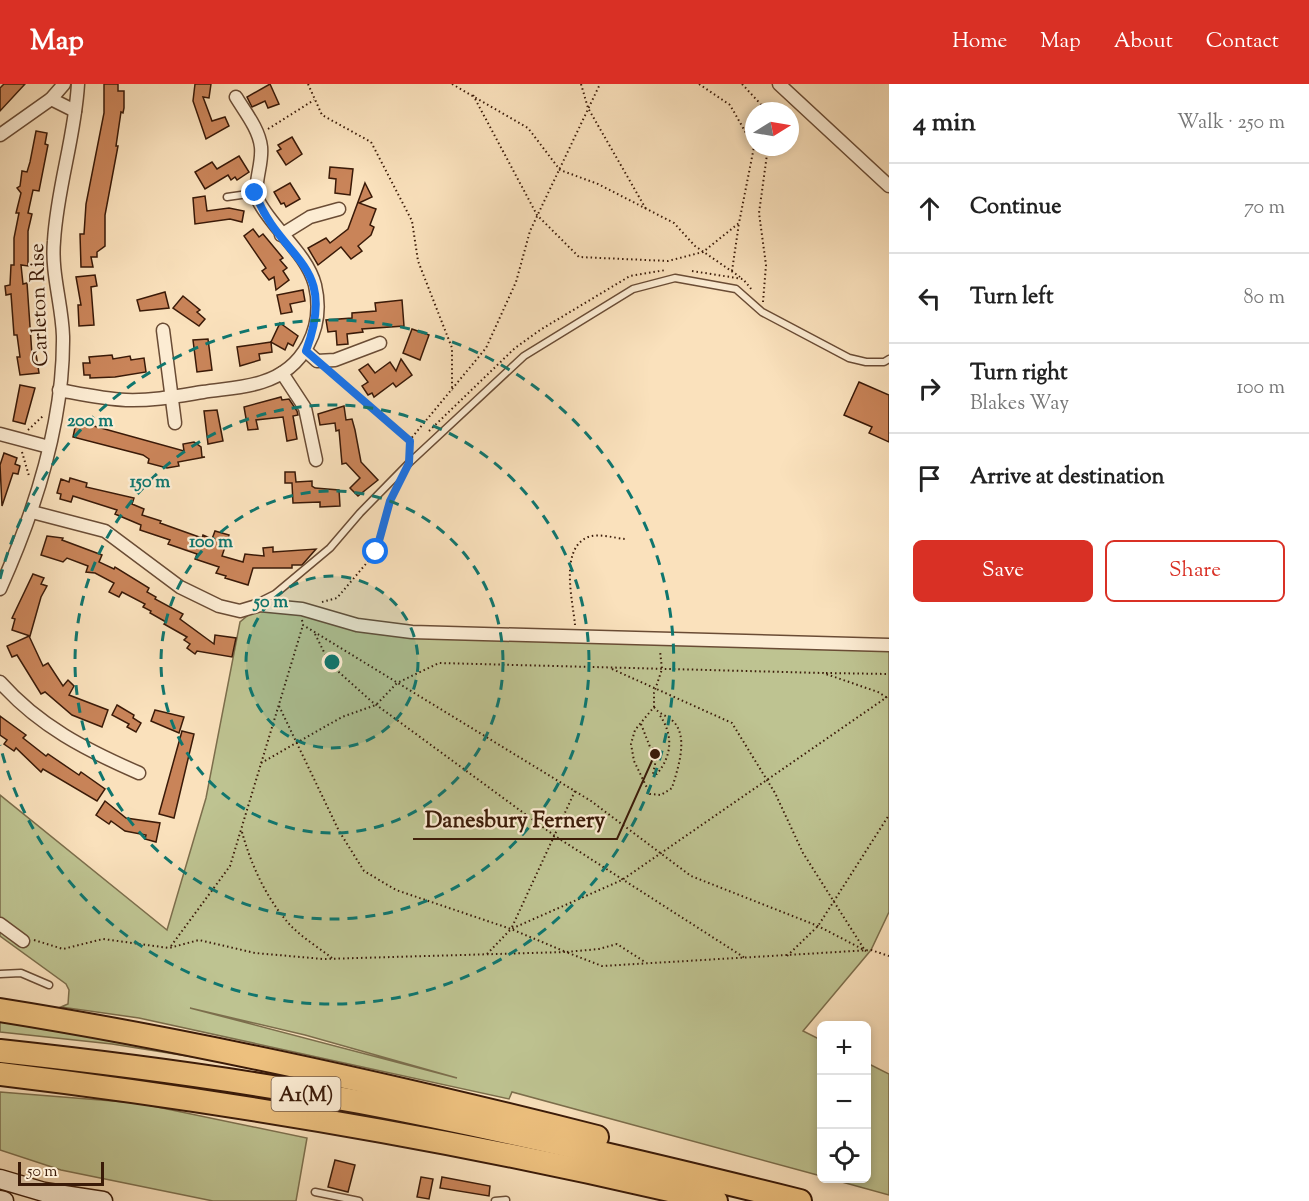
<!DOCTYPE html>
<meta charset="utf-8">
<style>
:root{--surface:#fff;--page:#f6f6f6;--text:#222;--muted:#767676;--line:#e0e0e0;--accent:#d93025}
body{margin:0;font-family:"Sorts Mill Goudy",serif;background:var(--page);color:var(--text)}
.controls{position:absolute;right:18px;bottom:18px;display:grid;overflow:hidden;border-radius:9px;box-shadow:0 3px 9px #0003}
.controls button{width:54px;height:54px;display:grid;place-items:center;padding:0;border:0;border-bottom:2px solid var(--line);background:var(--surface);color:var(--text);font:30px sans-serif}
.compass{position:absolute;left:745px;top:18px;width:54px;height:54px;border-radius:50%;background:var(--surface);box-shadow:0 3px 9px #0003;rotate:79deg}
.scale{position:absolute;left:18px;bottom:15px;width:86px;box-sizing:border-box;padding-left:6px;border:3px solid #3a1a08;border-top:0;font-size:16px;line-height:21px;white-space:nowrap;color:#3a1a08;-webkit-text-stroke:4px #fcecd3;paint-order:stroke}
.stop{position:absolute;width:18px;height:18px;margin:-14px;border:4px solid #1a73e8;border-radius:50%;background:#fff}
.stop.end{background:#1a73e8;border-color:#fff;box-shadow:0 2px 6px #0008}
.list{margin:0;padding:0;list-style:none}
h2{display:flex;justify-content:space-between;align-items:center;height:78px;margin:0;padding:0 24px;font-size:26px}
h2 small{font-size:20px;font-weight:400;color:var(--muted)}
.list li{display:grid;grid-template-columns:39px 1fr auto;gap:18px;align-items:center;box-sizing:border-box;height:90px;padding:0 24px;border-top:2px solid var(--line)}
.list b{display:block;font-size:22px;white-space:nowrap}
.list p{margin:0;font-size:20px;white-space:nowrap;color:var(--muted)}
.list em{font-size:20px;font-style:normal;color:var(--muted)}
.actions{display:flex;gap:12px;padding:18px 24px}
.actions a{flex:1;padding:14px 0;border:2px solid var(--accent);border-radius:9px;text-align:center;font-size:21px;color:var(--accent)}
.actions .main{background:var(--accent);color:#fff}
.icon{flex:none;width:33px;height:33px;fill:none;stroke:currentColor;stroke-width:2;stroke-linecap:round;stroke-linejoin:round}
.map{position:relative;flex:none;width:889px;height:1117px;overflow:hidden}
header{display:flex;align-items:center;gap:36px;box-sizing:border-box;height:84px;padding:0 30px;background:var(--accent);color:#fff}
header strong{font-size:28px}
nav{display:flex;gap:33px;margin-inline-start:auto;font-size:21px}
main{display:flex}
aside{flex:1;background:var(--surface)}
.map>svg:first-child{display:block}
.green{fill:#bec391;stroke:#7c6e4c;stroke-width:1.5;fill-rule:evenodd}
.building{fill:#c98459;stroke:#3a1a08;stroke-width:1.5}
.lines{fill:none;stroke-linecap:round;stroke-linejoin:round}
.service-casing{stroke:#6a4c35;stroke-width:9}
.minor-casing{stroke:#6a4c35;stroke-width:15}
.secondary-casing{stroke:#3a1a08;stroke-width:21}
.motorway-casing{stroke:#3a1a08;stroke-width:26}
.path{stroke:#3a1a08;stroke-width:2;stroke-dasharray:1.5 3;stroke-linecap:butt}
.service{stroke:#fcecd3;stroke-width:6}
.minor{stroke:#fcecd3;stroke-width:12}
.secondary{stroke:#fcecd3;stroke-width:18}
.motorway{stroke:#edc07e;stroke-width:22}
.route{stroke:#1a73e8;stroke-width:8}
.ring{fill:none;stroke:#0f766e;stroke-width:3;stroke-dasharray:10 8}
.labels{text-anchor:middle;stroke-width:4.5;stroke-linejoin:round;paint-order:stroke}
.shield{fill:#fcecd3;stroke:#745945;stroke-width:1.5}
.shield-label{font-size:20px;font-weight:bold;fill:#3a1a08}
.street-label{font-size:21px;fill:#3a1a08;stroke:#fcecd3}
.centre{fill:#0f766e;stroke:#fcecd3;stroke-width:3}
.ring-label{font-size:18px;text-anchor:middle;font-weight:bold;fill:#0f766e;stroke:#fcecd3;stroke-width:4.5;stroke-linejoin:round;paint-order:stroke}
.leader{fill:none;stroke:#3a1a08;stroke-width:2}
.callout-dot{fill:#3a1a08;stroke:#fcecd3;stroke-width:2}
.callout-label{font-size:22px;text-anchor:middle;font-weight:bold;fill:#3a1a08;stroke:#fcecd3;stroke-width:4.5;stroke-linejoin:round;paint-order:stroke}
</style>
<header>
<strong>Map</strong>
<nav><a>Home</a><a>Map</a><a>About</a><a>Contact</a></nav>
</header>
<main>
<div class="map">
<svg width="889" height="1117" viewBox="0 0 889 1117">
<rect width="100%" height="100%" fill="#fae1bc"/>
<filter id="stains"><feTurbulence type="fractalNoise" baseFrequency=".00333" numOctaves="4"/><feColorMatrix values="0 0 0 0 .2 0 0 0 0 .09 0 0 0 0 .02 0 0 0 .5 -.17"/></filter>
<radialGradient id="worn" r=".72"><stop offset=".6" stop-color="#630" stop-opacity="0"/><stop offset="1" stop-color="#630" stop-opacity=".3"/></radialGradient>
<g class="green">
<path d="M260 521 357 541 889 561V828L871 866 803 947 821 956V1092L512 1008 509 1015 139 934 61 923 68 920 69 906 66 900 0 852V711L167 846 206 714 240 538ZM190 924 305 951 457 994Z"/>
<polygon points="0,934 206,975 112,960 0,948"/>
<polygon points="867,979 889,990 889,1111 831,1095 866,1094"/>
<polygon points="0,1008 138,1019 307,1054 296,1117 213,1117 61,1086 0,1066"/>
</g>
<g class="building">
<polygon points="4,0 25,0 0,27 0,4"/>
<polygon points="104,0 118,0 118,7 124,7 124,24 123,29 121,28 116,62 118,62 105,131 105,162 97,168 97,173 91,173 93,183 81,183 80,150 84,150 86,120 104,29"/>
<polygon points="195,0 211,0 209,14 203,13 212,37 225,33 229,42 206,55 193,17"/>
<polygon points="270,0 279,20 268,24 265,17 252,23 247,13"/>
<polygon points="36,47 47,49 45,60 48,61 39,107 33,106 28,129 32,130 28,147 28,182 21,181 23,200 27,199 32,271 36,270 39,289 20,291 17,273 20,273 17,251 14,251 11,210 6,211 5,202 10,201 11,181 14,181 14,154 19,129 16,129 21,109 17,104 20,102 22,87 27,88 30,78"/>
<polygon points="292,53 302,70 286,81 277,67 281,65 278,61"/>
<polygon points="239,72 249,88 237,96 235,93 231,96 228,91 205,105 195,88 212,78 217,85"/>
<polygon points="330,83 353,85 350,111 335,109 336,95 329,94"/>
<polygon points="290,99 300,115 286,123 284,119 281,120 274,108"/>
<polygon points="365,99 372,113 359,119 376,125 370,141 374,143 371,151 358,162 362,167 351,175 341,163 318,181 308,164 326,154 330,159 348,145"/>
<polygon points="205,112 207,127 229,124 244,127 242,138 230,135 195,140 193,114"/>
<polygon points="253,145 259,153 263,150 283,174 280,176 287,184 283,187 289,196 276,206 274,193 269,196 262,187 266,184 244,152"/>
<polygon points="95,191 97,202 91,203 94,241 79,242 78,221 81,221 76,193"/>
<polygon points="303,206 305,217 290,220 292,228 281,230 277,211"/>
<polygon points="165,208 169,224 140,227 137,216"/>
<polygon points="183,212 200,226 197,228 205,235 199,242 173,224"/>
<polygon points="402,216 404,242 362,245 363,248 347,250 348,260 337,261 336,247 328,248 326,236 352,234 352,229 376,227 375,219"/>
<polygon points="280,239 298,252 293,262 288,259 285,266 271,258 272,268 259,270 260,276 240,282 237,263 271,258"/>
<polygon points="412,245 429,251 420,276 403,269"/>
<polygon points="208,255 212,286 197,288 193,256"/>
<polygon points="112,271 113,275 130,272 131,276 144,274 146,288 115,293 90,294 90,291 84,291 83,279 90,279 89,273"/>
<polygon points="401,275 412,291 396,303 393,299 374,313 372,309 368,311 362,302 368,298 359,286 368,280 375,289 390,278 396,287"/>
<polygon points="859,298 889,311 889,358 869,349 872,343 844,331"/>
<polygon points="20,301 35,304 25,340 13,337"/>
<polygon points="281,313 282,316 289,315 297,327 298,331 293,332 297,355 287,357 283,333 256,336 258,345 248,346 244,323"/>
<polygon points="344,322 346,336 352,335 355,346 361,378 378,396 358,412 350,404 360,394 346,379 342,380 339,346 336,347 335,339 320,341 318,330"/>
<polygon points="217,326 223,357 208,360 204,327"/>
<polygon points="76,339 83,341 83,339 184,367 183,360 194,358 201,363 202,373 205,373 178,378 179,382 167,384 148,379 149,375 143,371 73,353"/>
<polygon points="4,369 17,374 15,380 20,382 18,390 13,389 2,422 0,381"/>
<polygon points="285,388 295,388 296,398 312,397 312,402 315,404 339,406 340,422 320,423 320,418 293,419 292,399 285,399"/>
<polygon points="70,394 87,399 86,403 134,414 132,420 144,425 142,431 161,437 160,439 202,454 203,451 212,455 215,447 229,451 222,472 243,478 245,470 264,472 263,464 273,463 273,468 316,465 302,481 292,481 292,484 253,484 248,501 225,494 226,492 216,489 219,483 195,475 197,470 168,460 170,456 140,446 141,441 115,430 117,426 73,412 71,418 60,415 61,410 57,409 61,395 69,398"/>
<polygon points="47,452 63,454 62,456 102,471 99,478 114,485 115,483 149,504 147,508 156,513 155,515 183,530 180,535 214,560 215,551 236,554 232,573 197,567 195,570 187,564 190,560 184,556 187,553 164,540 166,538 150,529 151,527 143,523 145,520 122,508 119,513 109,508 114,499 95,489 86,488 88,482 67,474 63,478 41,471"/>
<polygon points="33,490 44,494 41,500 47,502 41,513 30,552 12,546 15,535 12,534"/>
<polygon points="29,552 43,582 48,579 63,602 68,596 74,602 69,611 108,626 102,643 72,631 45,608 41,610 17,571 12,573 7,562"/>
<polygon points="117,621 134,631 133,634 141,639 136,648 127,643 129,640 112,631"/>
<polygon points="155,626 184,633 179,649 151,637"/>
<polygon points="0,632 26,651 23,654 46,672 48,670 79,691 81,688 105,705 97,717 43,685 41,688 16,664 14,667 4,660 7,656 0,651"/>
<polygon points="182,647 194,650 174,734 159,730"/>
<polygon points="105,717 126,734 160,739 156,758 145,755 146,751 125,747 111,737 109,740 96,731"/>
<polygon points="335,1076 355,1081 348,1108 328,1103"/>
<polygon points="421,1093 433,1095 429,1115 417,1113"/>
<polygon points="442,1093 490,1102 489,1112 440,1104"/>
</g>
<g class="lines">
<g class="service-casing">
<g id="service">
<polyline points="227,113 255,109"/>
<polyline points="257,519 275,510 330,464 360,429 409,379 524,272 633,205 675,194 736,205 762,228 849,274 866,278 884,278 889,275"/>
<polyline points="0,890 21,889 49,901"/>
<polyline points="315,1108 359,1117"/>
<polyline points="495,1117 506,1116"/>
</g>
</g>
<g class="minor-casing">
<g id="minor">
<polyline points="779,0 889,102"/>
<polyline points="51,15 75,27"/>
<polyline points="0,51 51,15 64,0"/>
<polyline points="281,151 310,133 339,125"/>
<polyline points="163,246 175,339"/>
<polyline points="306,267 317,277 335,276 380,259"/>
<polyline points="282,289 305,324 316,376"/>
<path d="M59 306C81 310 104 315 126 316 152 317 178 312 203 308 222 305 244 304 262 298 304 285 325 244 315 201 307 170 274 146 259 118 252 100 263 82 261 63 259 45 245 28 236 13"/>
<polyline points="0,350 49,363"/>
<polyline points="32,428 105,447 180,503 219,522 240,527 260,521 302,525 357,541 412,548 889,561"/>
<path d="M0 505C35 427 64 339 63 252 62 220 51 189 54 157 57 104 75 53 78 0"/>
<path d="M0 598C39 642 86 666 139 689"/>
<polyline points="0,840 23,857"/>
</g>
</g>
<g class="secondary-casing">
<g id="secondary">
<polyline points="0,1095 44,1108 103,1117"/>
<polyline points="0,1116 4,1117"/>
</g>
</g>
<g class="motorway-casing">
<g id="motorway">
<path d="M0 926C201 958 399 1003 597 1053"/>
<path d="M0 967C120 980 241 996 360 1018 508 1046 654 1081 800 1117"/>
<path d="M0 990C241 1019 479 1060 716 1117"/>
</g>
</g>
<g class="path">
<polyline points="308,0 322,31 371,58 412,137 418,177 452,264 452,307"/>
<polyline points="452,0 528,44 560,86 598,100 674,139 695,162 740,193"/>
<polyline points="581,0 588,24 646,125"/>
<polyline points="699,0 730,21 754,63"/>
<polyline points="742,0 767,27"/>
<polyline points="473,11 537,131 579,173 668,177 703,168 739,139 754,63"/>
<polyline points="268,45 314,16"/>
<polyline points="692,187 743,195 752,206"/>
<polyline points="732,187 739,139"/>
<polyline points="763,218 766,181 759,129 768,63"/>
<polyline points="330,289 409,357 409,367"/>
<polyline points="28,346 44,331"/>
<polyline points="429,347 515,264 540,246 630,192 666,186"/>
<polyline points="409,357 486,264 516,198 530,147 600,0"/>
<polyline points="22,368 29,392"/>
<polyline points="322,518 337,514 376,468 396,405"/>
<polyline points="302,536 303,541 591,717 691,792 818,842 866,867"/>
<path d="M575 541C573 517 559 465 588 453 599 449 614 454 625 455"/>
<polyline points="315,550 330,580 371,617 555,752 745,874"/>
<polyline points="612,585 732,639 775,709 803,769 864,865"/>
<polyline points="826,589 889,590"/>
<polyline points="279,622 339,747 364,787 396,806 511,845 566,868 599,865 617,860 645,878"/>
<path d="M654 623C659 630 666 631 673 637 689 653 678 684 672 704L661 711 650 710 634 677 631 660 635 646 654 623V609L662 585 660 567"/>
<path d="M641 640 650 663 655 665 657 671 653 690H657C673 670 673 650 659 630"/>
<polyline points="261,679 342,633 376,621 397,599 439,579 823,589 878,608 889,615"/>
<path d="M242 748C251 781 267 816 291 842 303 854 319 864 332 874"/>
<polyline points="512,843 575,707"/>
<polyline points="34,856 63,865 103,855 169,864 199,856 255,869 323,875 566,868 602,882 871,866 889,872"/>
<polyline points="171,862 230,782 303,541"/>
<polyline points="487,870 511,845 622,796 887,613"/>
<polyline points="787,872 818,842 889,731"/>
</g>
<use href="#service" class="service"/>
<use href="#minor" class="minor"/>
<use href="#secondary" class="secondary"/>
<use href="#motorway" class="motorway"/>
</g>
<g class="lines">
<path class="route" d="M255 109C281 178 339 177 306 267L410 357 409 379 390 417 376 468"/>
</g>
<circle cx="332" cy="578" r="86" fill="#0f766e" fill-opacity=".12"/>
<g class="ring">
<circle cx="332" cy="578" r="86"/>
<circle cx="332" cy="578" r="171"/>
<circle cx="332" cy="578" r="257"/>
<path d="M0 495A342 342 0 1 1 0 661"/>
</g>
<g class="labels">
<rect class="shield" x="271.5" y="993" width="69" height="34" rx="4.5"/>
<g class="shield-label">
<text x="306" y="1017">A1(M)</text>
</g>
<g class="street-label">
<text transform="translate(38 221) rotate(-92)" y="7">Carleton Rise</text>
</g>
</g>
<circle cx="332" cy="578" r="9" class="centre"/>
<g class="ring-label">
<text x="90" y="342">200 m</text>
<text x="150" y="403">150 m</text>
<text x="211" y="463">100 m</text>
<text x="271" y="523">50 m</text>
</g>
<path class="leader" d="M655 670L617 755H413"/>
<circle class="callout-dot" cx="655" cy="670" r="6"/>
<g class="callout-label">
<text x="515" y="743">Danesbury Fernery</text>
</g>
<rect width="100%" height="100%" filter="url(#stains)"/>
<rect width="100%" height="100%" fill="url(#worn)"/>
</svg>
<div class="controls">
<button>+</button>
<button>−</button>
<button><svg class="icon" aria-label="locate" viewBox="0 0 24 24"><circle cx="12" cy="12" r="6"/><path d="M12 2v4M12 18v4M2 12h4M18 12h4"/></svg></button>
</div>
<svg class="compass" viewBox="-18 -18 36 36"><path d="M0-13l5 13h-10z" fill="#e53935"/><path d="M0 13l5-13h-10z" fill="#767676"/></svg>
<div class="scale">50 m</div>
<div class="stop" style="left:376px;top:468px"></div>
<div class="stop end" style="left:255px;top:109px"></div>
</div>
<aside>
<h2>4 min<small>Walk · 250 m</small></h2>
<ul class="list">
<li><svg class="icon" aria-label="ahead" viewBox="0 0 24 24"><path d="M12 20V5M6 11l6-6 6 6"/></svg><div><b>Continue</b></div><em>70 m</em></li>
<li><svg class="icon" aria-label="left" viewBox="0 0 24 24"><path d="M17 20v-9H6M10 6l-5 5 5 5"/></svg><div><b>Turn left</b></div><em>80 m</em></li>
<li><svg class="icon" aria-label="right" viewBox="0 0 24 24"><path d="M7 20v-9h11M14 6l5 5-5 5"/></svg><div><b>Turn right</b><p>Blakes Way</p></div><em>100 m</em></li>
<li><svg class="icon" aria-label="arrive" viewBox="0 0 24 24"><path d="M6 21V4h12l-3 4 3 4H6"/></svg><div><b>Arrive at destination</b></div></li>
</ul>
<div class="actions"><a class="main">Save</a><a>Share</a></div>
</aside>
</main>
